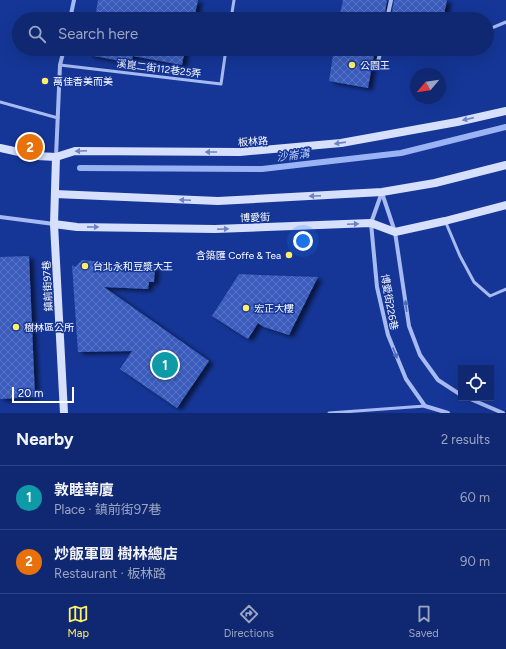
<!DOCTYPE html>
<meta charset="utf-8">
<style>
:root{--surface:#102871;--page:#193076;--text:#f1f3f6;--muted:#9ca6c3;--line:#304484;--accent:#ffef68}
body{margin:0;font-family:Figtree,"Noto Sans TC",sans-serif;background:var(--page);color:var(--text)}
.controls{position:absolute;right:12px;bottom:12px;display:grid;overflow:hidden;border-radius:0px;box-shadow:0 4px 16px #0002}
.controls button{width:36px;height:36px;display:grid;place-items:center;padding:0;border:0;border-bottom:1px solid var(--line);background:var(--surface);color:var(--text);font:20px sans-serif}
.compass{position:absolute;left:410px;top:68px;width:36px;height:36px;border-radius:50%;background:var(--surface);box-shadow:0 4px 16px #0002;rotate:241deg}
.scale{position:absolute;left:12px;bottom:10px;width:62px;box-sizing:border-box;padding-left:4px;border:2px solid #fff;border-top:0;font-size:11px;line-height:14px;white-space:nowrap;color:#fff;-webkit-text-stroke:3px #153697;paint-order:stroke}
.you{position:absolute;left:303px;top:241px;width:14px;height:14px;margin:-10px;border:3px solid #fff;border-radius:50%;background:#1a73e8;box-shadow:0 0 0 6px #1a73e833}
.badge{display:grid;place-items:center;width:26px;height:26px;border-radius:50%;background:var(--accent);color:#fff;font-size:13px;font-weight:700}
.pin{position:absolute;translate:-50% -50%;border:2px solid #fff;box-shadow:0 1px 4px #0006}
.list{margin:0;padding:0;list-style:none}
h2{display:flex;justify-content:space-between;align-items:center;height:52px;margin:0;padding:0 16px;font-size:17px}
h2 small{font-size:13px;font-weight:400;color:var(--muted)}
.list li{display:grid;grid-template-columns:26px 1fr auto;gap:12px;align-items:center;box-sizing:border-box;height:64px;padding:0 16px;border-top:1px solid var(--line)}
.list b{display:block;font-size:15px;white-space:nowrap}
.list p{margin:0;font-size:13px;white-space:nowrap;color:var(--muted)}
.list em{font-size:13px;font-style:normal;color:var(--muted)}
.icon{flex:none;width:22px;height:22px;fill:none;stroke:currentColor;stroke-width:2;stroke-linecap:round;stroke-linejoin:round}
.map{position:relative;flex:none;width:506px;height:413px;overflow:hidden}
.search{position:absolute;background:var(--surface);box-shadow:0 4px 16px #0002;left:12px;right:12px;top:12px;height:44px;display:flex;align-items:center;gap:10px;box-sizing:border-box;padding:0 14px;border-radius:22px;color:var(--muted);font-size:15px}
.sheet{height:180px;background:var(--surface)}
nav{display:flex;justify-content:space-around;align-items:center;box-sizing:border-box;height:56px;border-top:1px solid var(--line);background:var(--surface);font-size:11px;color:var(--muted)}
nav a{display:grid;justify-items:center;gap:2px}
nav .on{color:var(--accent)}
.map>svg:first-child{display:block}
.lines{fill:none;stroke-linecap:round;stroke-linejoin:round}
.stream{stroke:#9ab3f4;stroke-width:6}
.building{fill:url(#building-cross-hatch);filter:url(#shadow)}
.lane{stroke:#a7bbf2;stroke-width:3}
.street{stroke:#a7bbf2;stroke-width:4}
.secondary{stroke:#d6e0fc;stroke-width:8}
.oneway{fill:#6c82c4}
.oneway2{fill:#4f6bbb}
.poi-dot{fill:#ffef68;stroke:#153697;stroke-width:1.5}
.labels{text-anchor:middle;stroke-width:3;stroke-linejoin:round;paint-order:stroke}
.poi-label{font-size:10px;fill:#fff;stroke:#153697;text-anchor:start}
.street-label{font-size:10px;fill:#fff;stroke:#153697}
.water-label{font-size:11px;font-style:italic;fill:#b4c7f8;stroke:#153697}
</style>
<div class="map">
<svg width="506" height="413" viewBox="0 0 506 413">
<defs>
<pattern id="building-cross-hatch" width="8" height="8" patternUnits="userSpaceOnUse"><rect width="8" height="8" fill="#3a5cbc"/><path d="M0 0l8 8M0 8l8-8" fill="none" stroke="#5874c6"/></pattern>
<filter id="shadow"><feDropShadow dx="4.5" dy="2.5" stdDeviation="2" flood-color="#0009"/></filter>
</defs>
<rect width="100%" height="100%" fill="#153697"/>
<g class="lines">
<polyline class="stream" points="80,168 262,169 401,153 506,127"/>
</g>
<g class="building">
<polygon points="98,0 198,0 194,19 95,19"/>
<polygon points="343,0 387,0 384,19 339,19"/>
<polygon points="394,0 447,0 443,19 391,19"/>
<polygon points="90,49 185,49 182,65 133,56 131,63 89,55"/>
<polygon points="334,49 375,49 368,88 329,81"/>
<polygon points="29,256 35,397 0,399 0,257"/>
<polygon points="82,260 155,267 154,282 149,282 148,289 104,287 209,361 177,408 120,369 132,351 78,352 72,265 75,267"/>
<polygon points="239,274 260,275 318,277 289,335 264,327 258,323 248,339 212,316"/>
</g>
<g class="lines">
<g class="lane">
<polyline points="231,19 234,0"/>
<polyline points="487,30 506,22"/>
<polyline points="60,65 221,84 226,49"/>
<polyline points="0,102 58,118"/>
<polyline points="446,223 460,256 474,282 490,296 506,289"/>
<polyline points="329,413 425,406"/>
</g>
<g class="street">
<polyline points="70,19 74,0"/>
<polyline points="387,19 391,0"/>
<polyline points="378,62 381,49"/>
<polyline points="56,157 60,65 64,49"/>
<polyline points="382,192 371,223 377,287 388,335 406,379 425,406 448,413"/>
<polyline points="382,193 395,232 409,326 420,355 438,380 461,395"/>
<polyline points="0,217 54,224"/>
<polyline points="468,398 503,413"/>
</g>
<g class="secondary">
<polyline points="0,148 37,156 56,157 75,151 240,152 341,143 457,122 506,111"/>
<polyline points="56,157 54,224 64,413"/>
<polyline points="55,194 218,201 382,192 435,183 506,165"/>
<polyline points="54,224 77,227 215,229 371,223 395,232 445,221 506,205"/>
</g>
</g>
<defs><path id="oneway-solid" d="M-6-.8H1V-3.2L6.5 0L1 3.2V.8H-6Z"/></defs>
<g class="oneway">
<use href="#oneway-solid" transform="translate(468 119) rotate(167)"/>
<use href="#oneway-solid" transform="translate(340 143) rotate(172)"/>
<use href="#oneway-solid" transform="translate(81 151) rotate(178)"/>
<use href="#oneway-solid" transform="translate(211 152) rotate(-180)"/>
<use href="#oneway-solid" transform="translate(315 196) rotate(177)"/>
<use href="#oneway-solid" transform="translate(185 200) rotate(-178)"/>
<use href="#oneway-solid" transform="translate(353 224) rotate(-2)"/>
<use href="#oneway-solid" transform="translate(93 227) rotate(1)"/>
<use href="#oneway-solid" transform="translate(223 229) rotate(-2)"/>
</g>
<g class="oneway2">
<use href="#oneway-solid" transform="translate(406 306) rotate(-97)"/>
<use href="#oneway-solid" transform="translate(395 353) rotate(68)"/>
</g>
<g class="poi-dot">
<circle cx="352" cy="65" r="4"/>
<circle cx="45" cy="81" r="4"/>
<circle cx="289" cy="255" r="4"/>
<circle cx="85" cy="266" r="4"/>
<circle cx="246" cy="308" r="4"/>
<circle cx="16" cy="327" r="4"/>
</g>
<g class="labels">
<g class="poi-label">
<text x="360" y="69">公園王</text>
<text x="53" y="85">萬佳香美而美</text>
<text x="281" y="259" text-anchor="end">含築匯 Coffe &amp; Tea</text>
<text x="93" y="270">台北永和豆漿大王</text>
<text x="254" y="312">宏正大樓</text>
<text x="24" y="331">樹林區公所</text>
</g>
<g class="street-label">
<text transform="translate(159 68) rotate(7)" y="4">溪崑二街112巷25弄</text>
<text transform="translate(253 141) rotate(-4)" y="4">板林路</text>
<text transform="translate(255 217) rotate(-2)" y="4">博愛街</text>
<text transform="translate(47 286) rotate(-93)" y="4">鎮前街97巷</text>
<text transform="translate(390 302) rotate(80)" y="4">博愛街226巷</text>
</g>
<g class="water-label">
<text transform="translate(293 155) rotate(-7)" y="4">沙崙溝</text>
</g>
</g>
</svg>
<div class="controls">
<button><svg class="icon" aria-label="locate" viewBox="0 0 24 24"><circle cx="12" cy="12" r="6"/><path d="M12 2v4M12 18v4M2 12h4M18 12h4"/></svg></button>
</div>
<svg class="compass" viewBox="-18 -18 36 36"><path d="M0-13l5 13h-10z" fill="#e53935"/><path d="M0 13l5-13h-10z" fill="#9ca6c3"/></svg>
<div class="scale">20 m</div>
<div class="you"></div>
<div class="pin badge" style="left:165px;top:365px;background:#0f9aa8">1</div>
<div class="pin badge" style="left:30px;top:147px;background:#e8710a">2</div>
<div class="search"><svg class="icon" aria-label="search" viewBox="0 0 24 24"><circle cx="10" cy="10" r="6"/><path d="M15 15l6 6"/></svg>Search here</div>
</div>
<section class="sheet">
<h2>Nearby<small>2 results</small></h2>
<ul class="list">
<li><span class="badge" style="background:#0f9aa8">1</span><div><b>敦睦華廈</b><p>Place · 鎮前街97巷</p></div><em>60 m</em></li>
<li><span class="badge" style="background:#e8710a">2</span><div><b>炒飯軍團 樹林總店</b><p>Restaurant · 板林路</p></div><em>90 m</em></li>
</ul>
</section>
<nav>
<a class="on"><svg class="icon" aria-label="map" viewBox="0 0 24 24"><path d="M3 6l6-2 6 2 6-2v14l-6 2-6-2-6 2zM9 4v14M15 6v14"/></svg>Map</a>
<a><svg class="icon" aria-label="directions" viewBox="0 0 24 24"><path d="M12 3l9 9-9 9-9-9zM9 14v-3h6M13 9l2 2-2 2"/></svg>Directions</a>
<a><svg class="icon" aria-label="saved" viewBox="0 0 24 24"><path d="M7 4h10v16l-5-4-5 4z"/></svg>Saved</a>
</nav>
